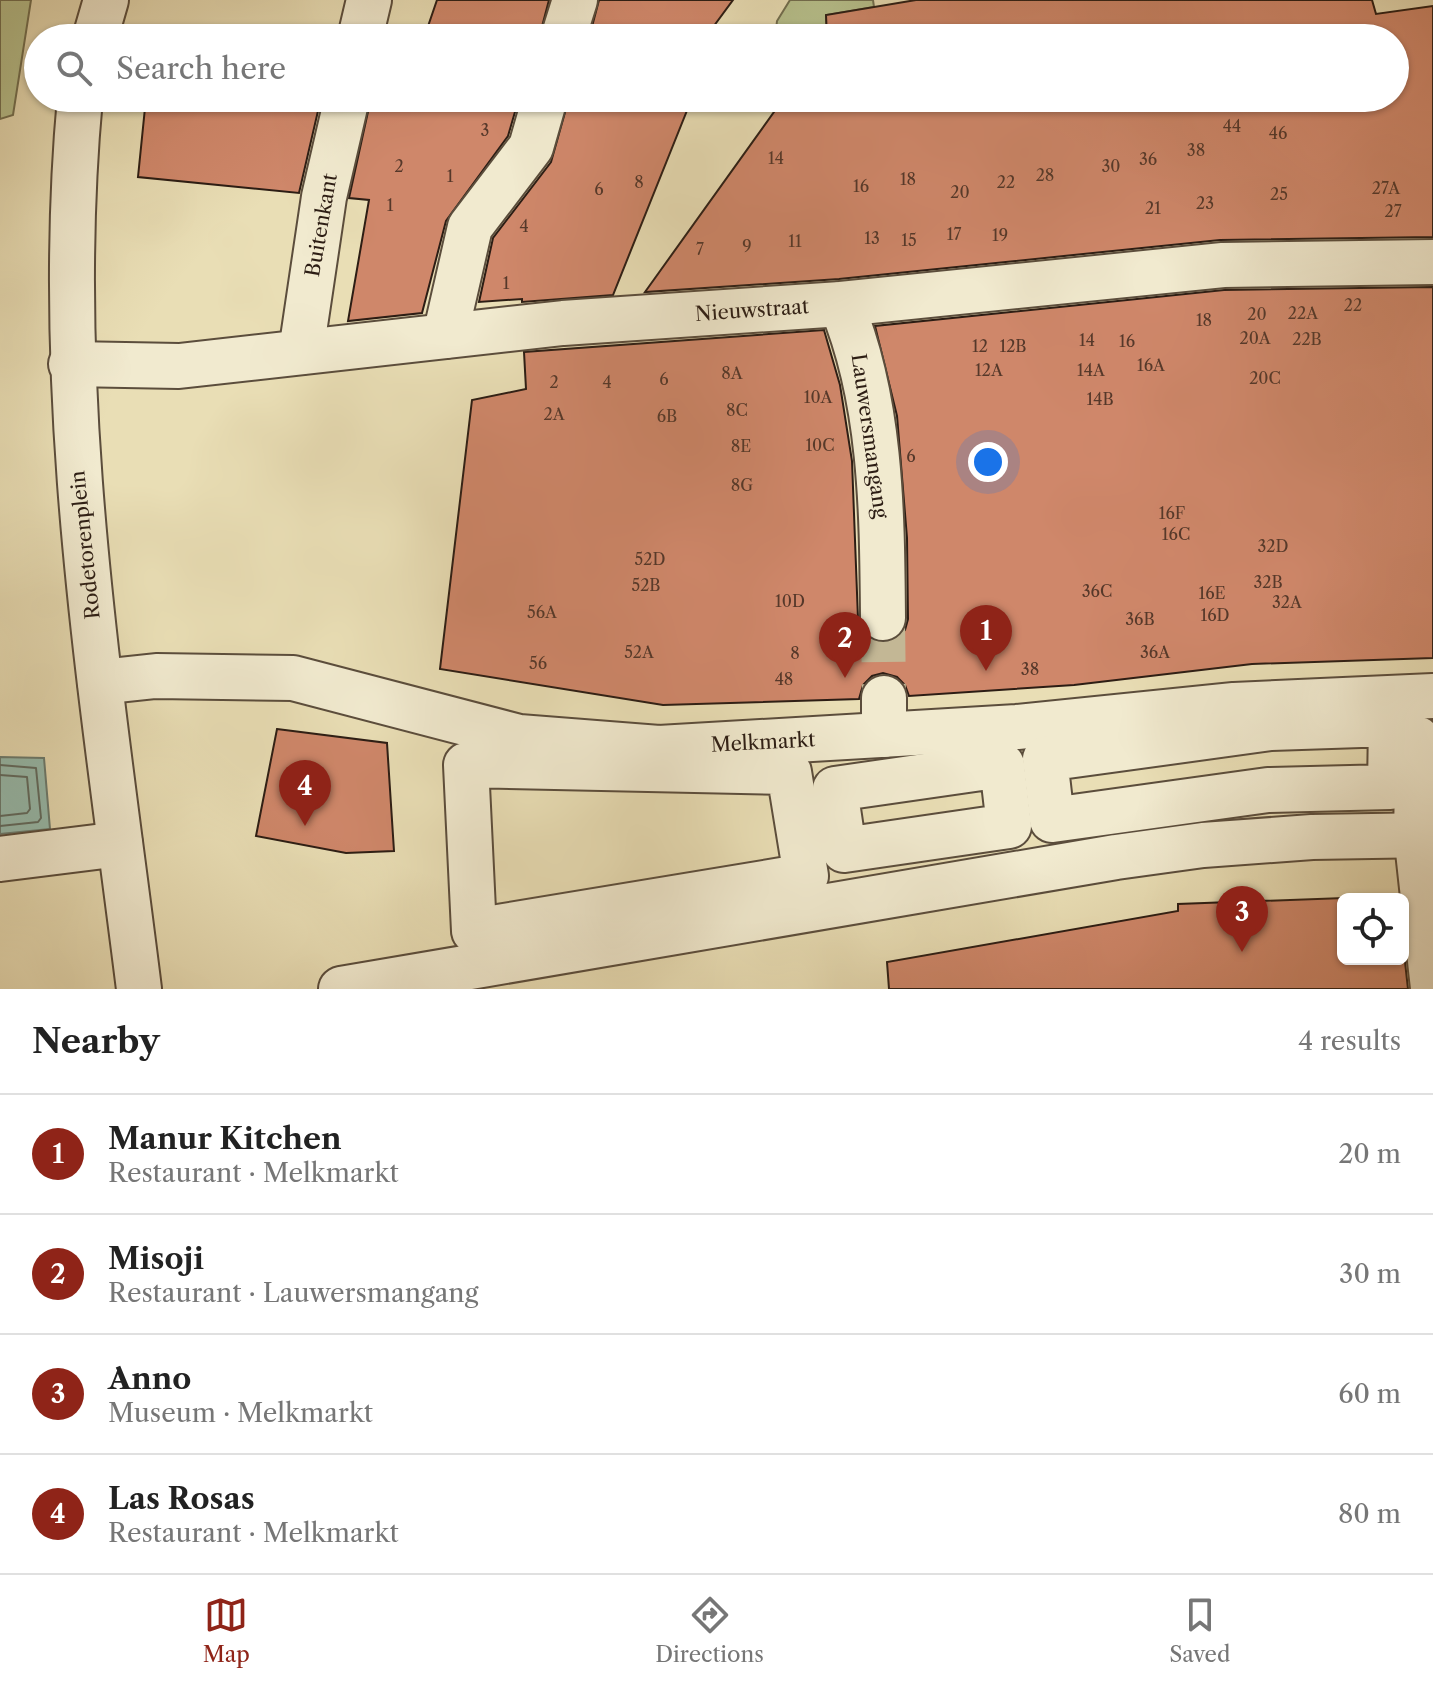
<!DOCTYPE html>
<meta charset="utf-8">
<style>
:root{--surface:#fff;--page:#f6f6f6;--text:#222;--muted:#767676;--line:#e0e0e0;--accent:#8f2418}
body{margin:0;font-family:"Libre Caslon Text",serif;background:var(--page);color:var(--text)}
.controls{position:absolute;right:24px;bottom:24px;display:grid;overflow:hidden;border-radius:12px;box-shadow:0 2px 6px #0004}
.controls button{width:72px;height:72px;display:grid;place-items:center;padding:0;border:0;border-bottom:2px solid var(--line);background:var(--surface);color:var(--text);font:40px sans-serif}
.you{position:absolute;left:988px;top:462px;width:28px;height:28px;margin:-20px;border:6px solid #fff;border-radius:50%;background:#1a73e8;box-shadow:0 0 0 12px #1a73e833}
.badge{display:grid;place-items:center;width:52px;height:52px;border-radius:50%;background:var(--accent);color:#fff;font-size:26px;font-weight:700}
.pin{position:absolute;translate:-50% -66px;filter:drop-shadow(0 2px 4px #0008)}
.pin::after{content:'';position:absolute;top:42px;width:28px;height:24px;background:inherit;clip-path:polygon(0 0,100% 0,50% 100%)}
.list{margin:0;padding:0;list-style:none}
h2{display:flex;justify-content:space-between;align-items:center;height:104px;margin:0;padding:0 32px;font-size:34px}
h2 small{font-size:26px;font-weight:400;color:var(--muted)}
.list li{display:grid;grid-template-columns:52px 1fr auto;gap:24px;align-items:center;box-sizing:border-box;height:120px;padding:0 32px;border-top:2px solid var(--line)}
.list b{display:block;font-size:30px;white-space:nowrap}
.list p{margin:0;font-size:26px;white-space:nowrap;color:var(--muted)}
.list em{font-size:26px;font-style:normal;color:var(--muted)}
.icon{flex:none;width:44px;height:44px;fill:none;stroke:currentColor;stroke-width:2;stroke-linecap:round;stroke-linejoin:round}
.map{position:relative;flex:none;width:1433px;height:989px;overflow:hidden}
.search{position:absolute;background:var(--surface);box-shadow:0 2px 6px #0004;left:24px;right:24px;top:24px;height:88px;display:flex;align-items:center;gap:20px;box-sizing:border-box;padding:0 28px;border-radius:44px;color:var(--muted);font-size:30px}
.sheet{height:584px;background:var(--surface)}
nav{display:flex;justify-content:space-around;align-items:center;box-sizing:border-box;height:112px;border-top:2px solid var(--line);background:var(--surface);font-size:22px;color:var(--muted)}
nav a{display:grid;justify-items:center;gap:4px}
nav .on{color:var(--accent)}
.map>svg:first-child{display:block}
.green{fill:#b7c18d;stroke:#726f50;stroke-width:2}
.water{fill:#97bcae;stroke:#6c7c70;stroke-width:2}
.lines{fill:none;stroke-linecap:round;stroke-linejoin:round}
.shore{stroke:#626c61;stroke-width:2}
.building{fill:#cf876a;stroke:#2c1d14;stroke-width:2}
.minor-tunnel{stroke:#c3b795;stroke-width:44;stroke-dasharray:44 22;stroke-linecap:butt}
.minor-casing{stroke:#5b4d3c;stroke-width:48}
.minor{stroke:#f1eacf;stroke-width:44}
.labels{text-anchor:middle;stroke-width:6;stroke-linejoin:round;paint-order:stroke}
.number-label{font-size:16px;fill:#55382a}
.street-label{font-size:20px;fill:#2c1d14;stroke:#f1eacf}
</style>
<div class="map">
<svg width="1433" height="989" viewBox="0 0 1433 989">
<rect width="100%" height="100%" fill="#e9deb5"/>
<filter id="stains"><feTurbulence type="fractalNoise" baseFrequency=".0025" numOctaves="4"/><feColorMatrix values="0 0 0 0 .2 0 0 0 0 .09 0 0 0 0 .02 0 0 0 .5 -.17"/></filter>
<radialGradient id="worn" r=".72"><stop offset=".6" stop-color="#630" stop-opacity="0"/><stop offset="1" stop-color="#630" stop-opacity=".3"/></radialGradient>
<g class="green">
<polygon points="0,0 31,0 13,115 0,119"/>
<polygon points="790,0 873,0 874,7 826,15 827,38 775,38 777,21"/>
</g>
<polygon class="water" points="0,757 44,758 50,829 0,834"/>
<g class="lines">
<g class="shore">
<polyline points="0,765 36,768 41,818 38,822 0,826"/>
<polyline points="0,775 27,777 30,809 27,813 0,816"/>
</g>
</g>
<g class="building">
<polygon points="437,0 549,0 539,38 424,38"/>
<polygon points="599,0 733,0 708,34 719,33 716,38 589,38"/>
<polygon points="916,0 1372,0 1376,14 1433,6 1433,237 1220,240 839,279 645,292 784,98 1395,98 1395,38 827,38 826,15"/>
<polygon points="146,98 321,98 299,193 138,177"/>
<polygon points="371,98 519,98 508,136 446,221 422,313 348,321 369,200 349,198"/>
<polygon points="569,98 692,98 613,295 522,302 522,299 479,302 493,238 551,162"/>
<polygon points="1433,287 1433,658 1252,664 1074,685 909,696 905,685 897,677 883,673 872,676 863,685 859,699 663,705 440,669 472,400 526,389 524,352 824,330 840,385 852,461 858,619 862,631 870,639 884,643 896,639 905,630 908,619 907,538 897,416 875,326 1224,290"/>
<polygon points="277,729 387,743 394,851 346,853 256,836"/>
<polygon points="1398,896 1398,899 1343,899 1343,959 1403,959 1403,944 1408,989 889,989 887,962 1178,911 1178,904"/>
</g>
<g class="lines">
<polyline class="minor-tunnel" points="883,618 884,698"/>
<g class="minor-casing">
<g id="minor">
<polyline points="95,38 106,0"/>
<polyline points="360,38 369,0"/>
<polyline points="563,38 575,0"/>
<path d="M80 98C52 397 102 693 139 989"/>
<path d="M841 304C882 402 882 514 883 618"/>
<polyline points="445,336 470,227 531,147 545,98"/>
<polyline points="301,352 324,197 347,98"/>
<polyline points="71,364 179,366 563,323 841,304 1223,265 1433,262"/>
<polyline points="100,682 156,676 293,678 519,737 659,748 1017,727 1234,705 1433,696"/>
<polygon points="1391,724 1390,787 1268,790 1052,820 1045,759 1271,728"/>
<polyline points="884,735 884,698"/>
<polyline points="1418,739 1416,833 1433,988"/>
<polygon points="466,765 789,772 806,876 474,931"/>
<polygon points="1002,765 1009,826 844,850 835,789"/>
<polyline points="0,859 120,844"/>
<polyline points="341,989 1116,857 1203,845 1312,837 1433,835"/>
</g>
</g>
<use href="#minor" class="minor"/>
</g>
<g class="labels">
<g class="number-label">
<text x="1232" y="132">44</text>
<text x="485" y="136">3</text>
<text x="1278" y="139">46</text>
<text x="1196" y="156">38</text>
<text x="776" y="164">14</text>
<text x="1148" y="165">36</text>
<text x="399" y="172">2</text>
<text x="1111" y="172">30</text>
<text x="1045" y="181">28</text>
<text x="450" y="182">1</text>
<text x="908" y="185">18</text>
<text x="639" y="188">8</text>
<text x="1006" y="188">22</text>
<text x="861" y="192">16</text>
<text x="1386" y="194">27A</text>
<text x="599" y="195">6</text>
<text x="960" y="198">20</text>
<text x="1279" y="200">25</text>
<text x="1205" y="209">23</text>
<text x="390" y="211">1</text>
<text x="1153" y="214">21</text>
<text x="1393" y="217">27</text>
<text x="524" y="232">4</text>
<text x="954" y="240">17</text>
<text x="1000" y="241">19</text>
<text x="872" y="244">13</text>
<text x="909" y="246">15</text>
<text x="795" y="247">11</text>
<text x="747" y="252">9</text>
<text x="700" y="255">7</text>
<text x="506" y="289">1</text>
<text x="1353" y="311">22</text>
<text x="1303" y="319">22A</text>
<text x="1257" y="320">20</text>
<text x="1204" y="326">18</text>
<text x="1255" y="344">20A</text>
<text x="1307" y="345">22B</text>
<text x="1087" y="346">14</text>
<text x="1127" y="347">16</text>
<text x="980" y="352">12</text>
<text x="1013" y="352">12B</text>
<text x="1151" y="371">16A</text>
<text x="989" y="376">12A</text>
<text x="1091" y="376">14A</text>
<text x="732" y="379">8A</text>
<text x="1265" y="384">20C</text>
<text x="664" y="385">6</text>
<text x="554" y="388">2</text>
<text x="607" y="388">4</text>
<text x="818" y="403">10A</text>
<text x="1100" y="405">14B</text>
<text x="737" y="416">8C</text>
<text x="554" y="420">2A</text>
<text x="667" y="422">6B</text>
<text x="820" y="451">10C</text>
<text x="741" y="452">8E</text>
<text x="911" y="462">6</text>
<text x="742" y="491">8G</text>
<text x="1172" y="519">16F</text>
<text x="1176" y="540">16C</text>
<text x="1273" y="552">32D</text>
<text x="650" y="565">52D</text>
<text x="1268" y="588">32B</text>
<text x="646" y="591">52B</text>
<text x="1097" y="597">36C</text>
<text x="1212" y="599">16E</text>
<text x="790" y="607">10D</text>
<text x="1287" y="608">32A</text>
<text x="542" y="618">56A</text>
<text x="1215" y="621">16D</text>
<text x="1140" y="625">36B</text>
<text x="639" y="658">52A</text>
<text x="1155" y="658">36A</text>
<text x="795" y="659">8</text>
<text x="538" y="669">56</text>
<text x="1030" y="675">38</text>
<text x="784" y="685">48</text>
</g>
<g class="street-label">
<text transform="translate(321 225) rotate(-80)" y="7">Buitenkant</text>
<text transform="translate(752 310) rotate(-4)" y="7">Nieuwstraat</text>
<text transform="translate(870 436) rotate(82)" y="7">Lauwersmangang</text>
<text transform="translate(85 545) rotate(-96)" y="7">Rodetorenplein</text>
<text transform="translate(763 742) rotate(-3)" y="7">Melkmarkt</text>
</g>
</g>
<rect width="100%" height="100%" filter="url(#stains)"/>
<rect width="100%" height="100%" fill="url(#worn)"/>
</svg>
<div class="controls">
<button><svg class="icon" aria-label="locate" viewBox="0 0 24 24"><circle cx="12" cy="12" r="6"/><path d="M12 2v4M12 18v4M2 12h4M18 12h4"/></svg></button>
</div>
<div class="you"></div>
<div class="pin badge" style="left:986px;top:671px">1</div>
<div class="pin badge" style="left:845px;top:678px">2</div>
<div class="pin badge" style="left:1242px;top:952px">3</div>
<div class="pin badge" style="left:305px;top:826px">4</div>
<div class="search"><svg class="icon" aria-label="search" viewBox="0 0 24 24"><circle cx="10" cy="10" r="6"/><path d="M15 15l6 6"/></svg>Search here</div>
</div>
<section class="sheet">
<h2>Nearby<small>4 results</small></h2>
<ul class="list">
<li><span class="badge">1</span><div><b>Manur Kitchen</b><p>Restaurant · Melkmarkt</p></div><em>20 m</em></li>
<li><span class="badge">2</span><div><b>Misoji</b><p>Restaurant · Lauwersmangang</p></div><em>30 m</em></li>
<li><span class="badge">3</span><div><b>Anno</b><p>Museum · Melkmarkt</p></div><em>60 m</em></li>
<li><span class="badge">4</span><div><b>Las Rosas</b><p>Restaurant · Melkmarkt</p></div><em>80 m</em></li>
</ul>
</section>
<nav>
<a class="on"><svg class="icon" aria-label="map" viewBox="0 0 24 24"><path d="M3 6l6-2 6 2 6-2v14l-6 2-6-2-6 2zM9 4v14M15 6v14"/></svg>Map</a>
<a><svg class="icon" aria-label="directions" viewBox="0 0 24 24"><path d="M12 3l9 9-9 9-9-9zM9 14v-3h6M13 9l2 2-2 2"/></svg>Directions</a>
<a><svg class="icon" aria-label="saved" viewBox="0 0 24 24"><path d="M7 4h10v16l-5-4-5 4z"/></svg>Saved</a>
</nav>
